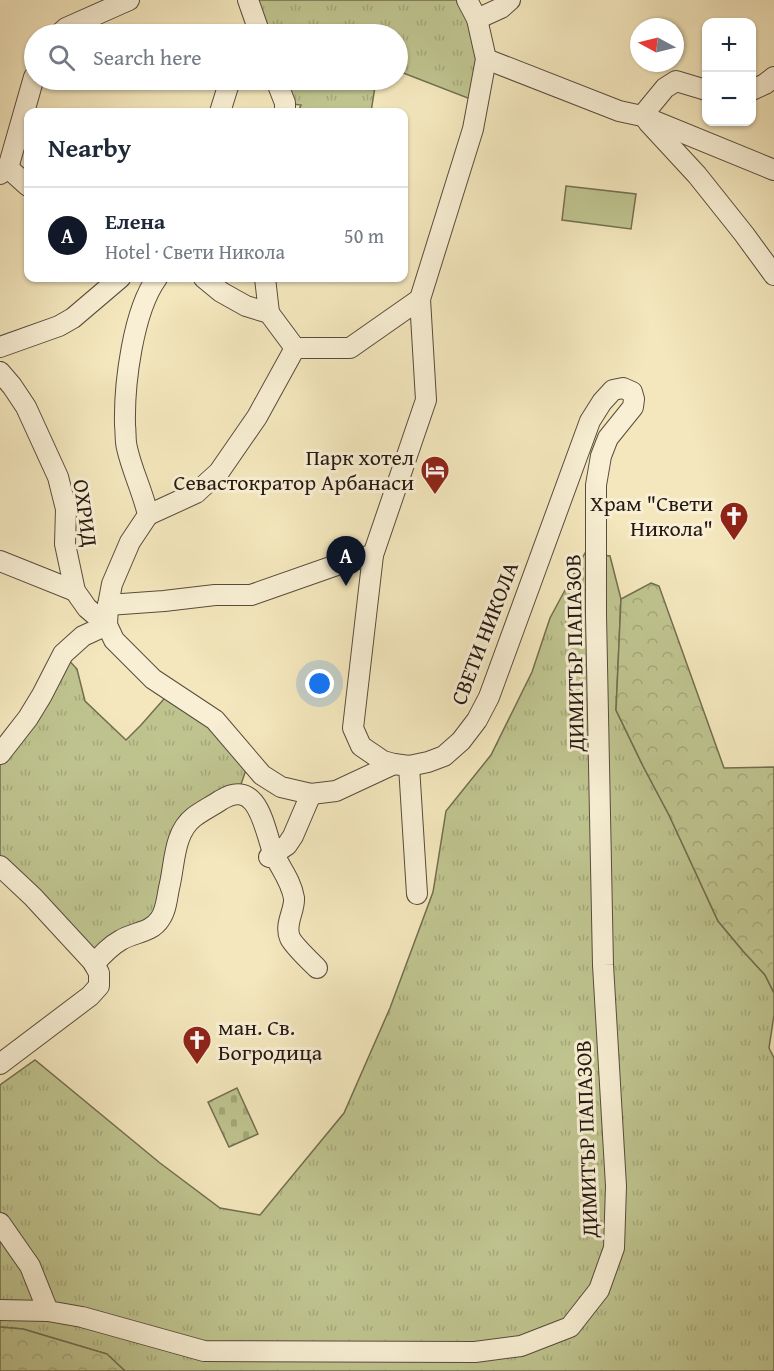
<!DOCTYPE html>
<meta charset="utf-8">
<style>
:root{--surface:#fff;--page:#f2f2f3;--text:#1f2937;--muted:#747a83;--line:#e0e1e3;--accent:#111827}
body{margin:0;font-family:"Gentium Book Plus",serif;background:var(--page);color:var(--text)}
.controls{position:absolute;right:18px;top:18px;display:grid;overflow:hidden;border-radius:12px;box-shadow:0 2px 4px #0004}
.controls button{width:54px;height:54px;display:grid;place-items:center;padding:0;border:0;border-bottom:2px solid var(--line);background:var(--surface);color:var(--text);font:30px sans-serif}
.compass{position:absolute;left:630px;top:18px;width:54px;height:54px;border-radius:50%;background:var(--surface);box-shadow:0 2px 4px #0004;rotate:277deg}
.you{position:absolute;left:320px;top:684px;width:21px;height:21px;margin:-15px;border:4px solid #fff;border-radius:50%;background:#1a73e8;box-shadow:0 0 0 9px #1a73e833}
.badge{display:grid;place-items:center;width:39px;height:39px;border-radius:50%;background:var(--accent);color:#fff;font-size:20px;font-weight:700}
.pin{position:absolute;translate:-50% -50px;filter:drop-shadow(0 2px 3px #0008)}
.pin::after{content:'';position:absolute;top:32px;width:21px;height:18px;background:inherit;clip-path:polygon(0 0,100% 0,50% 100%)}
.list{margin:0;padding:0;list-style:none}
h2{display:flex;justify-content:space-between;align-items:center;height:78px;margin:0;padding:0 24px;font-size:26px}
h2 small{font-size:20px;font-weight:400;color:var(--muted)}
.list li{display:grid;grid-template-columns:39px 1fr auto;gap:18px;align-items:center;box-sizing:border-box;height:96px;padding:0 24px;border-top:2px solid var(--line)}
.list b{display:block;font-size:22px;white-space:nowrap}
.list p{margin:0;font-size:20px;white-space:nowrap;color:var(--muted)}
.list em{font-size:20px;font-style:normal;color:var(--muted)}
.icon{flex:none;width:33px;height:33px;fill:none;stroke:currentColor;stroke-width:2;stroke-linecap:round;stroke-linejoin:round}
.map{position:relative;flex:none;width:774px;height:1371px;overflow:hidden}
.search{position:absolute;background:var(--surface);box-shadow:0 2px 4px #0004;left:24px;top:24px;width:384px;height:66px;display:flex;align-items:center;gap:15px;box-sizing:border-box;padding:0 21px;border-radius:33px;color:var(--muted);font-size:22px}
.panel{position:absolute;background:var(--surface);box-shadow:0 2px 4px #0004;left:24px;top:108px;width:384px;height:174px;border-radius:12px}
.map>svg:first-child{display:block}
.grass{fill:url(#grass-tufts);stroke:#726e50;stroke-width:1.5}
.forest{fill:url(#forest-crowns);stroke:#726e50;stroke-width:1.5}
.cemetery{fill:url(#cemetery-stones);stroke:#726e50;stroke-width:1.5}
.garden{fill:#bfc48f;stroke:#726e50;stroke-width:1.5}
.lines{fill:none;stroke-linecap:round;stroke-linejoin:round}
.minor-casing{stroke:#584c3d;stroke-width:22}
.minor{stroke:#f8efd4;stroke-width:20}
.labels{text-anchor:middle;stroke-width:6;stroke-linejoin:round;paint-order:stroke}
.poi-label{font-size:22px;fill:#241812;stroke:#f8efd4;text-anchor:end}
.street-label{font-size:22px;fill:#241812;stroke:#f8efd4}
</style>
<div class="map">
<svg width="774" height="1371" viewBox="0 0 774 1371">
<defs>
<pattern id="grass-tufts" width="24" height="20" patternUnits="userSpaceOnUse" patternTransform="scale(1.5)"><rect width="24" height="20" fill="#bfc48f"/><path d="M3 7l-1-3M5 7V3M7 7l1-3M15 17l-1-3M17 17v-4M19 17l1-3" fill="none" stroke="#a4a87a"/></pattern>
<pattern id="forest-crowns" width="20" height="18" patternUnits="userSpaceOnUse" patternTransform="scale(1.5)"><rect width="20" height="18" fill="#bfc48f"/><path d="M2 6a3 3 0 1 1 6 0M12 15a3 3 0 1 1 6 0" fill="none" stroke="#a4a87a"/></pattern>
<pattern id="cemetery-stones" width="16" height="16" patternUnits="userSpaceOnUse" patternTransform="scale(1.5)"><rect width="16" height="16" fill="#bfc48f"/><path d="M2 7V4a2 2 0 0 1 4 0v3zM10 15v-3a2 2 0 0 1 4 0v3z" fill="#a4a87a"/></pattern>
</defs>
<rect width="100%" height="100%" fill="#f4e7bd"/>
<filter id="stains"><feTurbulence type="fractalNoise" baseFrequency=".00333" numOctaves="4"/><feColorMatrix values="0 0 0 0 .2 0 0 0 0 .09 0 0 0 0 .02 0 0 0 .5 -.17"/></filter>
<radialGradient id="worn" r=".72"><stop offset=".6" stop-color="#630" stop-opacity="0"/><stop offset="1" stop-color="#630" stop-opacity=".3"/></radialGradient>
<g class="grass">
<polygon points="248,0 467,0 477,19 478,102 398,71 398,34 260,34"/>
<polygon points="276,80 376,80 371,112 298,112 301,105 285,103"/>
<polygon points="585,553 610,556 621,599 616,710 643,766 669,815 718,921 743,951 765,975 774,993 774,1015 769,1048 774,1058 774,1371 125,1371 106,1354 23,1329 0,1327 0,1085 35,1060 160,1163 220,1208 260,1215 344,1113 390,1008 433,892 446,811 491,755 532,672 550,618"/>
<polygon points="63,654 77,669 85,701 126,740 141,725 171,691 249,761 238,793 192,818 161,918 94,964 0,866 0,754"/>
</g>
<g class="forest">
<polygon points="651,583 659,586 724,768 774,767 774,993 765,975 743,951 718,921 669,815 643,766 616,710 621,599"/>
<polygon points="0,1327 23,1329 107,1354 125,1371 0,1371"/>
</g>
<polygon class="cemetery" points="237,1088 258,1134 229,1147 208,1102"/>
<polygon class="garden" points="566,186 636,194 631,229 562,220"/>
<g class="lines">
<g class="minor-casing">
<g id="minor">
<polyline points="248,0 260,34"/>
<polyline points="477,19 501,8 510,0"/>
<polyline points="59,34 66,28 129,0"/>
<polyline points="486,59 619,111 642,116 774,170"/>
<polyline points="276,80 285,103 285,112"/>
<polyline points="752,90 765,84 774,77"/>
<polyline points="220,112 230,80"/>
<polyline points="642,116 665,88 676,81 706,90"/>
<polyline points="648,122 697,175 744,234 774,275"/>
<polyline points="8,168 28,186"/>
<polyline points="0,174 8,168 34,77"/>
<path d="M157 278C133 311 124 384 125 425 126 433 125 441 127 448 132 471 143 492 148 515L130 542 112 584 108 605 107 625 114 640 153 679 215 720 262 775 281 787 311 794 336 791 394 764"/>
<polyline points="204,278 221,292 246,306 269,313 295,348 350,348 420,299"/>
<polyline points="265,278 269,313"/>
<polyline points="0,347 59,326 73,318 120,278"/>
<polyline points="0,372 12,386 26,407 58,477 66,509 65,544 75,591 87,608 107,625"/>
<polyline points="148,515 196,493 219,472 257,417 295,348"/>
<polyline points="0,561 75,591"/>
<polyline points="108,605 164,601 215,595 251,595 348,561 373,555"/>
<polyline points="0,754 28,718 42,695 63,654 83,636 107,625"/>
<polyline points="409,766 417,894"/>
<polyline points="269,857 287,845 293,836 311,794"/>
<polyline points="0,866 33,897 93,962 99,973 99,986 90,996 0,1064"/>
<path d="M94 964C102 955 110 946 121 940 134 932 151 933 160 919 166 911 167 898 169 888 175 865 173 833 194 817 202 811 212 806 221 800 258 777 264 828 273 852 280 868 291 880 294 898 295 911 284 924 290 938 294 946 310 961 317 968"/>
<polyline points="0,1223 30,1266 48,1311"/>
<polyline points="0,1310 48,1311 82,1317 204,1351 475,1352 521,1346 570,1327 599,1290 614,1248 616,1186 603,965 596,615 596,485 601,456 608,438 633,407 634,399 632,392 623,388 613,390 602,402 590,421 489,697 477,720 461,741 444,756 428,762 409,766 394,764 383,761 361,746 353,728 373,555 426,400 420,299 473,129 486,59 477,19 467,0"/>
</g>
</g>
<use href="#minor" class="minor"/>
</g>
<defs>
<g id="hotel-pin" transform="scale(1.5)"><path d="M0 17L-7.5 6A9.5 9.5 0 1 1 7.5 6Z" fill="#8f2418" stroke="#f8efd4"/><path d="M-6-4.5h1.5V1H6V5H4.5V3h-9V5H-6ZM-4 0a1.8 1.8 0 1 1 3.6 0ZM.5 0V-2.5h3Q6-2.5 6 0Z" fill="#fff"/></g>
<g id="church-pin" transform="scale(1.5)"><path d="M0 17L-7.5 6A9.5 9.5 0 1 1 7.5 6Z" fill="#8f2418" stroke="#f8efd4"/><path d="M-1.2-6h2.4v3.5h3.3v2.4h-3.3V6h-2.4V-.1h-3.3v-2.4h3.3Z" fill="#fff"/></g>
</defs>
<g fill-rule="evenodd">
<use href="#hotel-pin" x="435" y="470"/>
<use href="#church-pin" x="734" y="516"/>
<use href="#church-pin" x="197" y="1040"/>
</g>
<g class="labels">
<g class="poi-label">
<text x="414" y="465">Парк хотел<tspan x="414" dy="25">Севастократор Арбанаси</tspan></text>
<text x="713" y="511">Храм "Свети<tspan x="713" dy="25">Никола"</tspan></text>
<text x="218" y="1035" text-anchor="start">ман. Св.<tspan x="218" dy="25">Богродица</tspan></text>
</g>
<g class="street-label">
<text transform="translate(86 513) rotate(82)" y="8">ОХРИД</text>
<text transform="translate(484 633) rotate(-69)" y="8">СВЕТИ НИКОЛА</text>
<text transform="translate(574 653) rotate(-91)" y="8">ДИМИТЪР ПАПАЗОВ</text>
<text transform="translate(586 1139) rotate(-92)" y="8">ДИМИТЪР ПАПАЗОВ</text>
</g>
</g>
<rect width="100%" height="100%" filter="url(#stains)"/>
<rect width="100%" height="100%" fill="url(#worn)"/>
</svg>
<div class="controls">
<button>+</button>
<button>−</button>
</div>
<svg class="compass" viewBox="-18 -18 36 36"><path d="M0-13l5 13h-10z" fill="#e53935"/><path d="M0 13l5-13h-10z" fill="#747a83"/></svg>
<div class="you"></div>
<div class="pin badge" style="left:346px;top:586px">A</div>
<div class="search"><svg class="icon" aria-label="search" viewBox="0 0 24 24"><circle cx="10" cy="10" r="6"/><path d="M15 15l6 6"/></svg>Search here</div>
<section class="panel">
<h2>Nearby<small></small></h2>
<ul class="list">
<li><span class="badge">A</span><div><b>Елена</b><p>Hotel · Свети Никола</p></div><em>50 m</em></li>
</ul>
</section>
</div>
